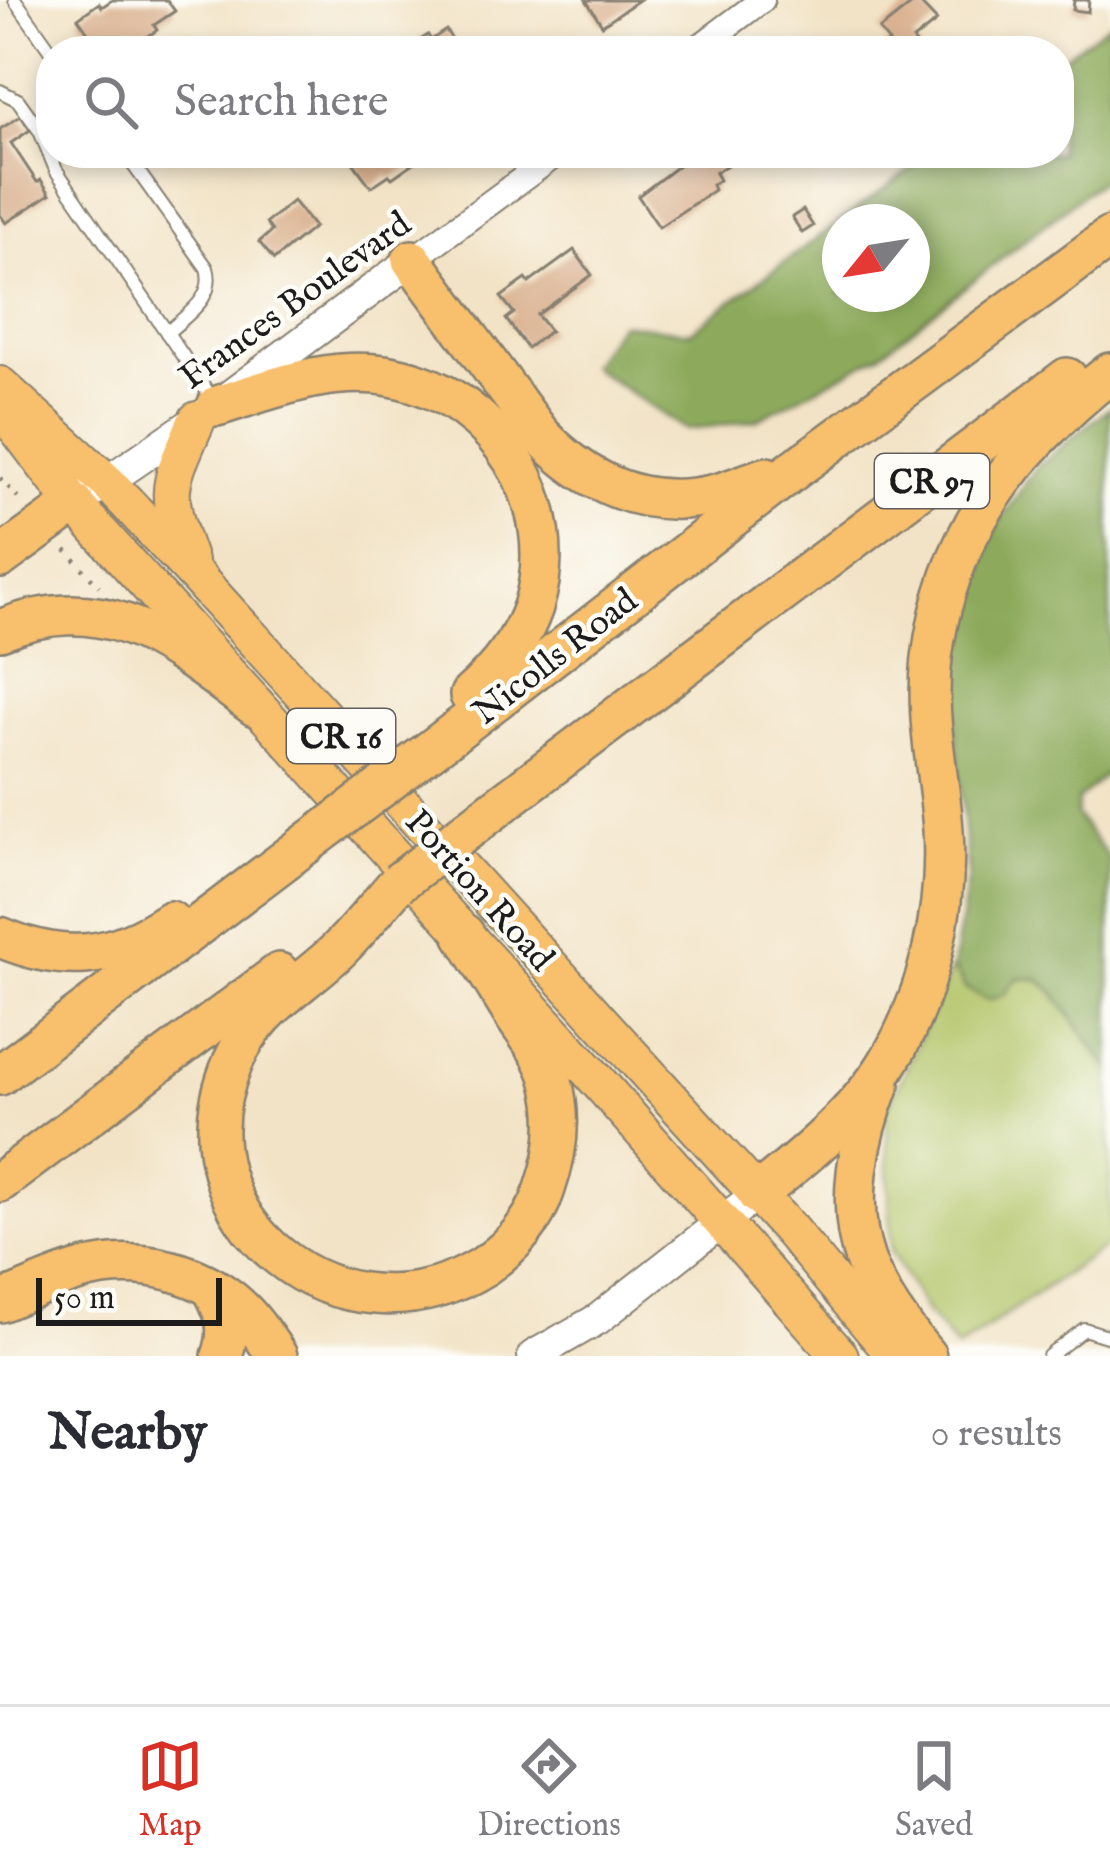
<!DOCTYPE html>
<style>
:root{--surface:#fff;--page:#f2f2f3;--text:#2b2b33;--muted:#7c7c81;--line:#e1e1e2;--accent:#d93025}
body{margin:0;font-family:"IM FELL English",serif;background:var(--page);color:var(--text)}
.compass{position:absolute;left:822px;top:204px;width:108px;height:108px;border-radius:50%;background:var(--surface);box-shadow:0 6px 18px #0003;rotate:240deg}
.scale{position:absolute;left:36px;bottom:30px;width:186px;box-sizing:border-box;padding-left:12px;border:6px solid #1c1c1c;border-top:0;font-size:33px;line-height:42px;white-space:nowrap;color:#1c1c1c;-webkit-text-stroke:9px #fdfcf7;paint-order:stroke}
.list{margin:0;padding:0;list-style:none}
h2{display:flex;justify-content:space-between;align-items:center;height:156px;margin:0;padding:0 48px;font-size:51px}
h2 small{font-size:39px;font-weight:400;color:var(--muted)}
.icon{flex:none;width:66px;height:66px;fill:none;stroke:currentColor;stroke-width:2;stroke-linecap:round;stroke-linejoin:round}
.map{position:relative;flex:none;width:1110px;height:1356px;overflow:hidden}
.search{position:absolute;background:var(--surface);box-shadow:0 6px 18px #0003;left:36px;right:36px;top:36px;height:132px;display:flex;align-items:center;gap:30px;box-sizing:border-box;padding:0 42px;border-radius:48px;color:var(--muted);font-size:45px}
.sheet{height:348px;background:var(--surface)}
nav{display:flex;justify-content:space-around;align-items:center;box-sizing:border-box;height:168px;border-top:3px solid var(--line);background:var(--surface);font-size:33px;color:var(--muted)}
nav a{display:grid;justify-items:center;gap:6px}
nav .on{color:var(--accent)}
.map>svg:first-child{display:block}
.green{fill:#b2c468;stroke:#677042;stroke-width:3}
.forest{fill:#8daa5c;stroke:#54633c;stroke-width:3;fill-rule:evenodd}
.building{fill:#dab291}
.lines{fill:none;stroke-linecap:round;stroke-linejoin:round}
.service-casing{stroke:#878071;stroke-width:16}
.minor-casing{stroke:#878071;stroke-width:28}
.tertiary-casing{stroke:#878071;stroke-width:34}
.primary-casing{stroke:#878071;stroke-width:40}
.trunk-casing{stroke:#878071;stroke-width:44}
.path{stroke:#878071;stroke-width:4.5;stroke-dasharray:3 9;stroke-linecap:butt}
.service{stroke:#fff;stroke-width:12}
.minor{stroke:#fff;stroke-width:24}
.tertiary{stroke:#fff;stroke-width:30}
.primary{stroke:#f8bf6c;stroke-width:36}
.trunk{stroke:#f8bf6c;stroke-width:39}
.trunk-bridge-casing{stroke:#878071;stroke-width:44;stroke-linecap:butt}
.trunk-bridge{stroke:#f8bf6c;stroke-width:39}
.labels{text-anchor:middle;stroke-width:9;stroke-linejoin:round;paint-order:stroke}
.shield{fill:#fdfcf7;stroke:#605f5e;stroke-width:3}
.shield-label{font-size:33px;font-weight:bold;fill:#1c1c1c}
.street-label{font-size:36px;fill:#1c1c1c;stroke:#fdfcf7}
</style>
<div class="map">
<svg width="1110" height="1356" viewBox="0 0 1110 1356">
<rect width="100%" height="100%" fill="#fdfcf7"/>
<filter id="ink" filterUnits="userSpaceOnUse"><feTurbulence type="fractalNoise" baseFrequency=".00833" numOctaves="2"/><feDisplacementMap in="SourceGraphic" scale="24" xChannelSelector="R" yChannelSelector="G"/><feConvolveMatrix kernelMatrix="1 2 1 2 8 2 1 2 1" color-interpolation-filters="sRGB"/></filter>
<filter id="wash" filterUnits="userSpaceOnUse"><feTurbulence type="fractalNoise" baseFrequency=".004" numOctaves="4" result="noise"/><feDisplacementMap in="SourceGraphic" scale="48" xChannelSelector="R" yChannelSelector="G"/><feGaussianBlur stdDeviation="2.7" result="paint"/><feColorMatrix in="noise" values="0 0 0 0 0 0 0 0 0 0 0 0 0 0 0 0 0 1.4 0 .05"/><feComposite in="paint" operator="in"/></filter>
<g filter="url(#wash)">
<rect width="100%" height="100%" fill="#f2e3c6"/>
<polygon class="green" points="953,966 965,988 1004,995 1018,978 1038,979 1053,991 1110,1070 1110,1243 957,1349 926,1312 891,1252 886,1112"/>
<g class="forest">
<path d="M1110 23V173L879 355 756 420 687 430 590 366 620 323 690 332 933 153H1059V60ZM840 222H912V294H840Z"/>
<polygon points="1110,407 1110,770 1078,800 1076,815 1110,860 1110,1070 1053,991 1038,979 1018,978 1004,995 988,1000 965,988 953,966 968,876 955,723 955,658 971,592 995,529 1036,467"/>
</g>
<g id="blocks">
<g class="building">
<polygon points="112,0 167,0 175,11 154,25 157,30 132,47 134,51 101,51 78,18 99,3 102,7"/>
<polygon points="586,0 639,0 602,25"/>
<polygon points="917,0 937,21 913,40 922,51 878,51 889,42 879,30"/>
<polygon points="1074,0 1089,0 1088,12 1073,10"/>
<polygon points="446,30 459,51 423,51 417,42 428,35 431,40"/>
<polygon points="504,39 511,51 486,51"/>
<polygon points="21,116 30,130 11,143 37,182 41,180 50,194 6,223 0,215 0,129"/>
<polygon points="354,153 409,153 415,162 392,178 389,175 371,187 349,157"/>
<polygon points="695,153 719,153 727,165 715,173 719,180 712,185 714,190 659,227 638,196"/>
<polygon points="293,201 314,227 274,260 259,242 272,231 266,223"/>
<polygon points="803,210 813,226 802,233 792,217"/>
<polygon points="574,250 592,275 537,315 550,331 527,348 506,319 514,313 501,297 526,279 529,283"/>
</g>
</g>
</g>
<g filter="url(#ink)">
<use href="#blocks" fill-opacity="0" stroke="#878071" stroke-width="3"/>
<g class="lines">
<g class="service-casing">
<g id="service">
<polyline points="15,0 51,51"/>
<polyline points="0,91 18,100 40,131 56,170 213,400"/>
<path d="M125 153 207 268C216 298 187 314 167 333"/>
<polyline points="1049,1356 1084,1329 1110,1337"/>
</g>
</g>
<g class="minor-casing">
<g id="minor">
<polyline points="694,51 762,0"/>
<polyline points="412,260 558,153"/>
</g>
</g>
<g class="tertiary-casing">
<g id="tertiary">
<polyline points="74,504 197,420 412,260"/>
<polyline points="533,1356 598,1319 757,1194"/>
</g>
</g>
<g class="primary-casing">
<g id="primary">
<polyline points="0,385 108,483 195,575 791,1231 895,1356"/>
<polyline points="4,411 74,504 588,1070 840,1356"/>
<path d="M189 561C163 488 167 489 197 420"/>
</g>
</g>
<g class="trunk-casing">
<g id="trunk">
<path d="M412 260 540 434C586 483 644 510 712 495 731 491 748 482 767 477"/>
<path d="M217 406C275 388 333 364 395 377 497 398 565 505 533 607 521 642 497 671 470 695"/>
<polyline points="0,558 74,504"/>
<path d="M0 630C109 586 172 645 255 706"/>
<polyline points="448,737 795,469 1110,237"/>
<polyline points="504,802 1067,378"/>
<path d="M398 883C376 907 355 936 331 957 292 992 255 1011 233 1062 165 1219 342 1356 484 1266 512 1247 535 1221 545 1189 557 1155 562 1118 552 1082 545 1054 527 1036 512 1012 496 986 480 960 464 934"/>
<path d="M0 937C64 964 112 960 170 921"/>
<polyline points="0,1075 289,857"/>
<path d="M880 1084C859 1138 845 1204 865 1260 878 1296 902 1327 926 1356"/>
<polyline points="0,1182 279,973"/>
<path d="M757 1194C801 1160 856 1114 886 1066 928 1000 948 908 943 830 939 772 925 717 932 658 947 532 1014 449 1110 373"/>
<path d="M214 1291C226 1314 231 1331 222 1356"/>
<path d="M0 1302C29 1291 58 1276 87 1269 141 1256 204 1272 243 1311 256 1324 267 1341 277 1356"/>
</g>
</g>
<g class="path">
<polyline points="0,478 24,504"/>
<polyline points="66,550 99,586"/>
</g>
<use href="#service" class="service"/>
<use href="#minor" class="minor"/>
<use href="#tertiary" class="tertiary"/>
<use href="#primary" class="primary"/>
<use href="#trunk" class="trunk"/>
<g class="trunk-bridge-casing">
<g id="trunk-bridge">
<polyline points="289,857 448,737"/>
<polyline points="398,883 504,802"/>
</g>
</g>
<use href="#trunk-bridge" class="trunk-bridge"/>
</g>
</g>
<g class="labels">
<g class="shield">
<rect x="875" y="454" width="114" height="54" rx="9"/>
<rect x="287" y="709" width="108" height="54" rx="9"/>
</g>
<g class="shield-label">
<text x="932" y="493">CR 97</text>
<text x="341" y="748">CR 16</text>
</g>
<g class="street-label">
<text transform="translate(294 299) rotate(-36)" y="13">Frances Boulevard</text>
<text transform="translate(554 655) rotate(-38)" y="13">Nicolls Road</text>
<text transform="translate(481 889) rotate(48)" y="13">Portion Road</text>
</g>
</g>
</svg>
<svg class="compass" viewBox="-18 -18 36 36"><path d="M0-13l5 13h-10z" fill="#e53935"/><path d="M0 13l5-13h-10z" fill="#7c7c81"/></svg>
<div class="scale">50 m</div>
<div class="search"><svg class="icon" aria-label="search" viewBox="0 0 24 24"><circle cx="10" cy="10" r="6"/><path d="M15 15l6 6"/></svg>Search here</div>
</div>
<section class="sheet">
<h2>Nearby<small>0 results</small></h2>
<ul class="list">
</ul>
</section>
<nav>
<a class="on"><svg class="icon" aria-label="map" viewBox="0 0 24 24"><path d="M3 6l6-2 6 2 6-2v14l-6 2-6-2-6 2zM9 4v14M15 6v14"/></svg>Map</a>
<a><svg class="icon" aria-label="directions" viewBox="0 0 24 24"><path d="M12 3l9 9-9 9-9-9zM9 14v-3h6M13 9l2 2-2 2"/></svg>Directions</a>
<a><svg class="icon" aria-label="saved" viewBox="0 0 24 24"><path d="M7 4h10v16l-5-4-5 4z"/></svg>Saved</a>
</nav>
